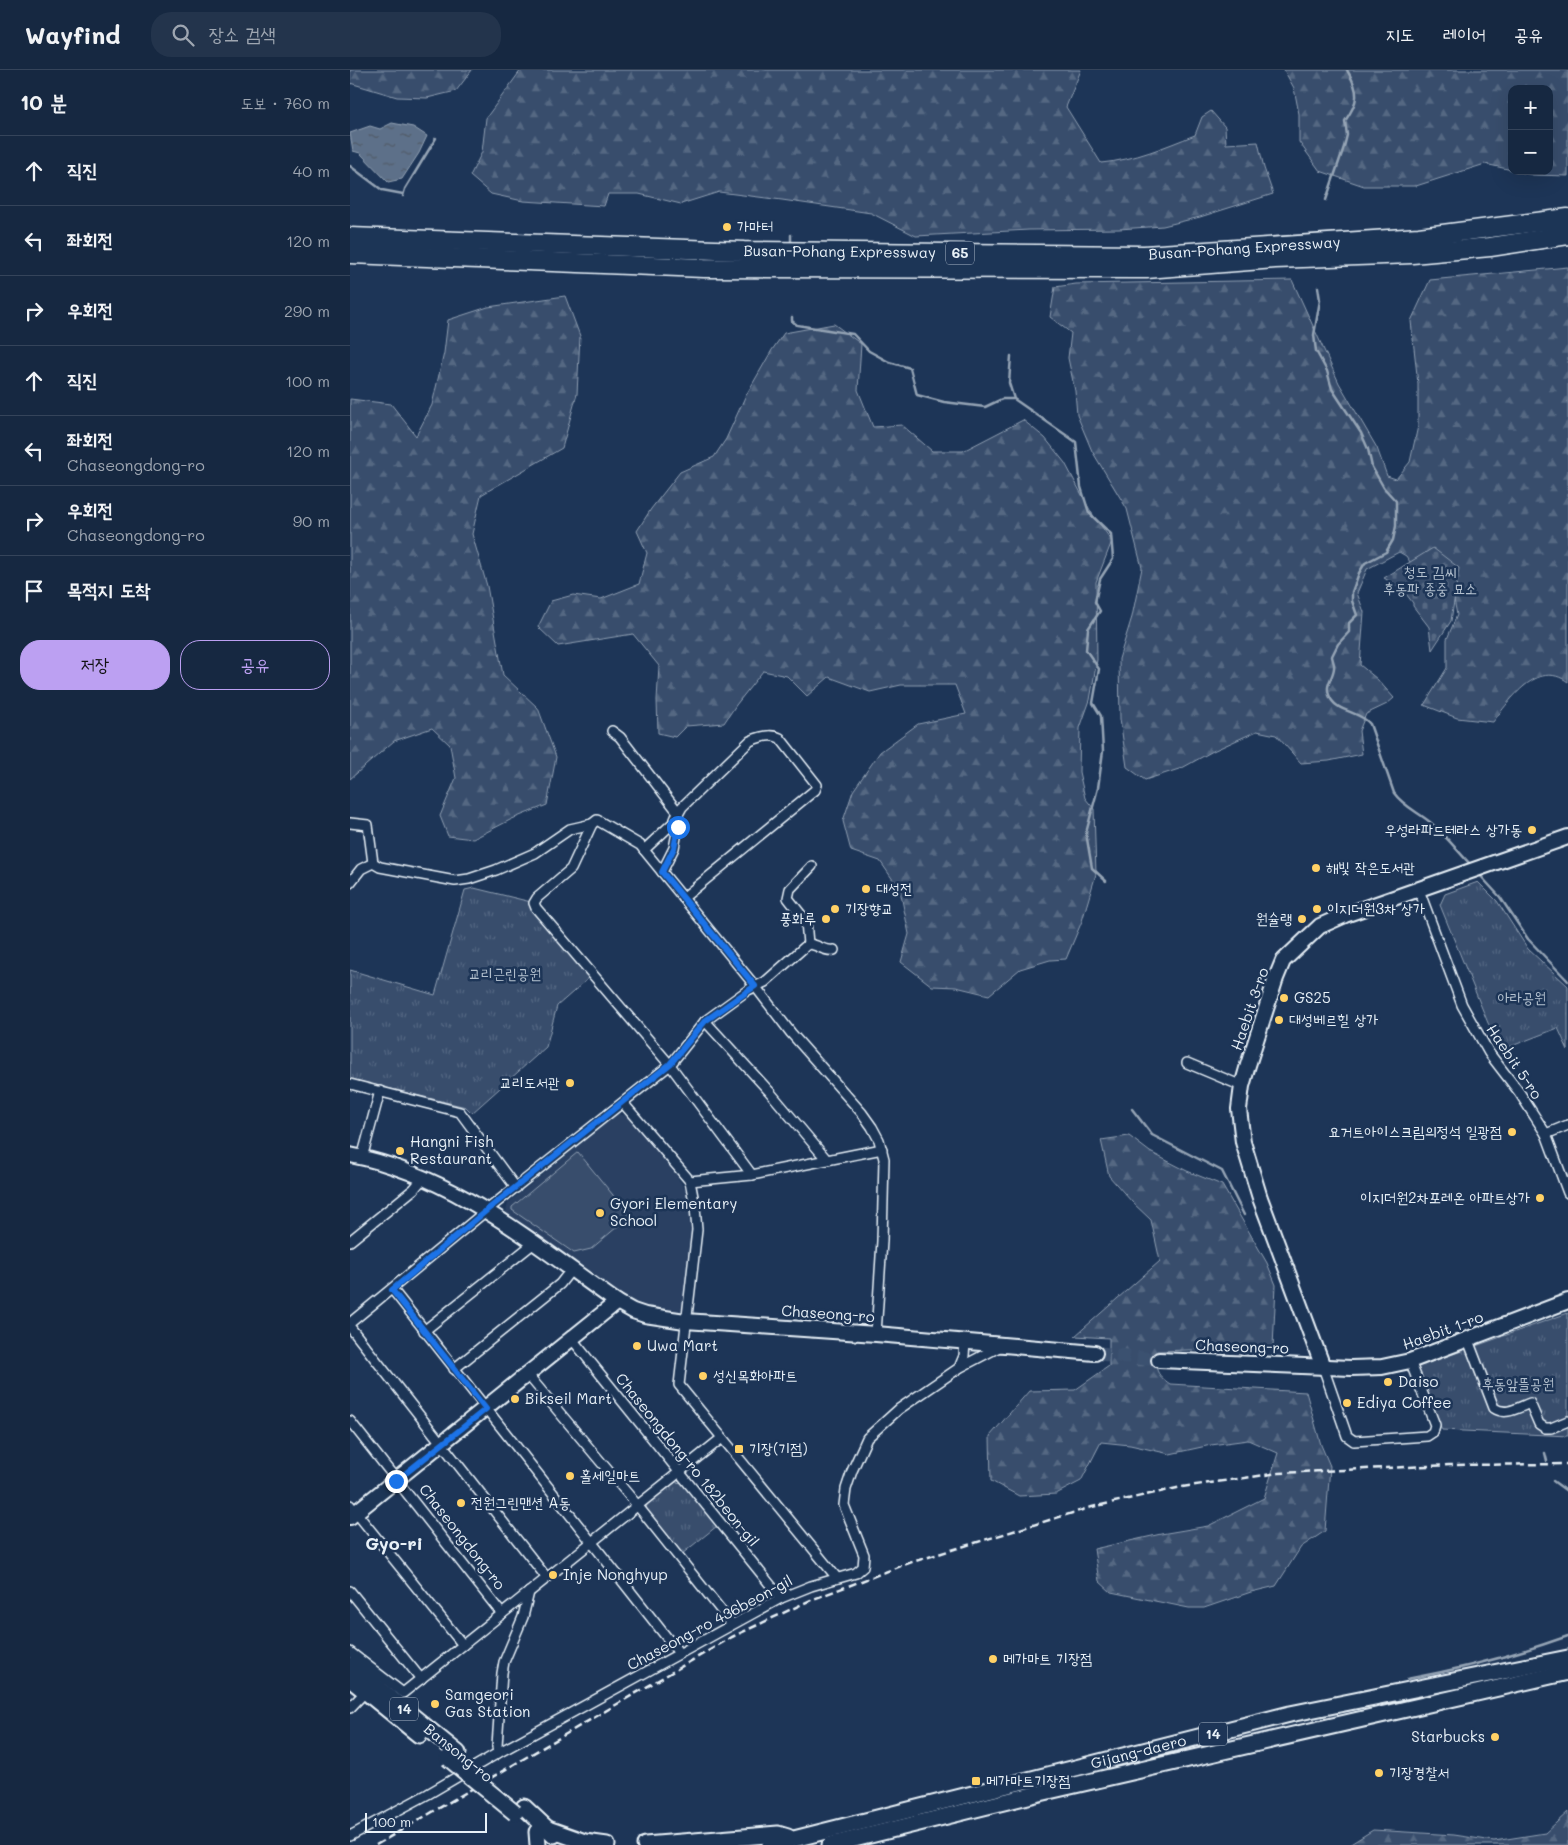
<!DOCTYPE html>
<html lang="ko">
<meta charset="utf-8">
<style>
:root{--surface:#162841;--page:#23344c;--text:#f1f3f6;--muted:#9ea6b1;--line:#35445a;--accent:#bca0f2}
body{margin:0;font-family:Mali,"Poor Story",sans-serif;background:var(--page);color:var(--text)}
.controls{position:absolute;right:15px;top:15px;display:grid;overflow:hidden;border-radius:10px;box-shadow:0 5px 20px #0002}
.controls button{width:45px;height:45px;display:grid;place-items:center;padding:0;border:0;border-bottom:1px solid var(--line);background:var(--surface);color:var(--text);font:25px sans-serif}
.scale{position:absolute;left:15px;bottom:12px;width:122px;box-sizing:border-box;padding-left:5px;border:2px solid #e8f1f8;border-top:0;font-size:14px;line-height:18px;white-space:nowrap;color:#e8f1f8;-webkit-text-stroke:4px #1d3557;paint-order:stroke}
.stop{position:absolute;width:15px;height:15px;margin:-11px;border:4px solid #1a73e8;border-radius:50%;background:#fff}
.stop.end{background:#1a73e8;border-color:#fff;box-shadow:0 1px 5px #0008}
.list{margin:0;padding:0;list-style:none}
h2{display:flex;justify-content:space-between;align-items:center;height:65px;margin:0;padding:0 20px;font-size:21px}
h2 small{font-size:16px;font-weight:400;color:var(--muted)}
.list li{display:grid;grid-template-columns:32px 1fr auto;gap:15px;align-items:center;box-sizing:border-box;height:70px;padding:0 20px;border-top:1px solid var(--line)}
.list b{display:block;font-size:19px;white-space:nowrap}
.list p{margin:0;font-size:16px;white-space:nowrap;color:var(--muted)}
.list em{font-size:16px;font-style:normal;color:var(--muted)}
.actions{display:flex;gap:10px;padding:15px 20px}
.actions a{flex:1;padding:11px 0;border:1px solid var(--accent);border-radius:20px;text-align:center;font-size:18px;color:var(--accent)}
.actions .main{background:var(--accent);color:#111}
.icon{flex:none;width:28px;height:28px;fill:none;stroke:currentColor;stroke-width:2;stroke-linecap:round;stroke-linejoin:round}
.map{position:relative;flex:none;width:1218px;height:1775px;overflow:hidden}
header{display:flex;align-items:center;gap:30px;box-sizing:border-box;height:70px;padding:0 25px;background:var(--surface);border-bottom:1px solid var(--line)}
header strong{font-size:24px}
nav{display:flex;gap:28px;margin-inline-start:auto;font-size:18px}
.search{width:350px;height:45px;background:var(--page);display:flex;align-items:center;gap:12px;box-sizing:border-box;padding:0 18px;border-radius:20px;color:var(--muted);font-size:19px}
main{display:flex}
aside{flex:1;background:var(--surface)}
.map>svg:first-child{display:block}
.built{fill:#2a4162}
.forest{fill:url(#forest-firs);stroke:#909fb2}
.cemetery{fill:url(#cemetery-stones);stroke:#909fb2}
.park{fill:url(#park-tufts);stroke:#909fb2}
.pitch{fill:#374d6c;stroke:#909fb2}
.water{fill:url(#water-ripples);stroke:#95a4b5}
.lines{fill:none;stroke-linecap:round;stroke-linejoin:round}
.stream{stroke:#95a4b5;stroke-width:2.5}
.secondary-tunnel{stroke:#3b516f;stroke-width:14;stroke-dasharray:14 7;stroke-linecap:butt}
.street-casing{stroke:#e8f1f8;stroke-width:12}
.secondary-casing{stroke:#e8f1f8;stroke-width:18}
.primary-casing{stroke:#e8f1f8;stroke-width:19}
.highway-casing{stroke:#e8f1f8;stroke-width:21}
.street{stroke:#1d3557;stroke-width:9}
.secondary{stroke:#1d3557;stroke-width:14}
.primary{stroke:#1d3557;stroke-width:15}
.highway{stroke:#1d3557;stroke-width:18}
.rail{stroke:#e8f1f8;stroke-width:2.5;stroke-dasharray:8 4;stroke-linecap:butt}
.primary-bridge-casing{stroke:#e8f1f8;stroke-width:19;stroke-linecap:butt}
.primary-bridge{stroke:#1d3557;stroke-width:15}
.route{stroke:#1a73e8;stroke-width:6}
.poi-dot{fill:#ffd166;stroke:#1d3557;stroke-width:2}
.labels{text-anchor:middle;stroke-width:5;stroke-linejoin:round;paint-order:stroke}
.shield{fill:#1d3557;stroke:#abb9c8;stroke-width:1}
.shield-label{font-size:14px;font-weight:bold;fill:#e8f1f8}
.poi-label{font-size:15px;fill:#e8f1f8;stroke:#1d3557;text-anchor:start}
.street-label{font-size:15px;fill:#e8f1f8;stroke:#1d3557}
.park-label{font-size:15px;fill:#b3c0ce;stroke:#1d3557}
.quarter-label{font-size:18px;font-weight:bold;fill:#e8f1f8;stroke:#1d3557}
</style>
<header>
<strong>Wayfind</strong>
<div class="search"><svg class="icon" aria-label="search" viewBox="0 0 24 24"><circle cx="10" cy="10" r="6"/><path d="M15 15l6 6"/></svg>장소 검색</div>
<nav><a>지도</a><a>레이어</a><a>공유</a></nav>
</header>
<main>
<aside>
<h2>10 분<small>도보 · 760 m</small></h2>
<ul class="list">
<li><svg class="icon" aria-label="ahead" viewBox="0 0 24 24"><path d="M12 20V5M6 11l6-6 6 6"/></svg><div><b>직진</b></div><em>40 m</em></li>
<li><svg class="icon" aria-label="left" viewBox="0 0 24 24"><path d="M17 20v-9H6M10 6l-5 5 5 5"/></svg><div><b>좌회전</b></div><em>120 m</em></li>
<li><svg class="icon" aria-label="right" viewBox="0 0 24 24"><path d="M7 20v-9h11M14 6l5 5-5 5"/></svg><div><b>우회전</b></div><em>290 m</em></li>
<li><svg class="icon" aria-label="ahead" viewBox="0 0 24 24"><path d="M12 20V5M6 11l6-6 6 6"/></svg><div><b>직진</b></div><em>100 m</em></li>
<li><svg class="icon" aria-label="left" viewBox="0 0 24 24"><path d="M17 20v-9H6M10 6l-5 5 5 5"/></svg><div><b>좌회전</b><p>Chaseongdong-ro</p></div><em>120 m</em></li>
<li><svg class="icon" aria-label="right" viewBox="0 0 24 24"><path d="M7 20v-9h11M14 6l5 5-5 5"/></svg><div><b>우회전</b><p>Chaseongdong-ro</p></div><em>90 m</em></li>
<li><svg class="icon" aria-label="arrive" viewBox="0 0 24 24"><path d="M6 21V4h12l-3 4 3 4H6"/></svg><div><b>목적지 도착</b></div></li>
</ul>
<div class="actions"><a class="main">저장</a><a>공유</a></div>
</aside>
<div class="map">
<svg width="1218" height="1775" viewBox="0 0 1218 1775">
<defs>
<pattern id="forest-firs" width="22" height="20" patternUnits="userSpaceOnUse" patternTransform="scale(1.25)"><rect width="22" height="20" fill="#374d6c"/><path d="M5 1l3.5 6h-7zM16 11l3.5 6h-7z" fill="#546782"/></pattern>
<pattern id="cemetery-stones" width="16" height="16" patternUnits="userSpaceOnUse" patternTransform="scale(1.25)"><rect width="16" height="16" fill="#374d6c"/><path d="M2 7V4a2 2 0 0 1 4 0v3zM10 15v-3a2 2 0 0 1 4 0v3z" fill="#546782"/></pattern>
<pattern id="park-tufts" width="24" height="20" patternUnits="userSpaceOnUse" patternTransform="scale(1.25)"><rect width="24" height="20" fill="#374d6c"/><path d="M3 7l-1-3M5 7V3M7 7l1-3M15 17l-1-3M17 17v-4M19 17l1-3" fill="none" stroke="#546782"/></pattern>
<pattern id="water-ripples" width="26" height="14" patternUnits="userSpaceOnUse" patternTransform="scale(1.25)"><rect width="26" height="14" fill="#5d7089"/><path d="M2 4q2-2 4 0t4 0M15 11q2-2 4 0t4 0" fill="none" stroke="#505a66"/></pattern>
</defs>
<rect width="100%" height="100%" fill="#1d3557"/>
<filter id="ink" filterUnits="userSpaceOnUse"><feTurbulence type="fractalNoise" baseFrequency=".02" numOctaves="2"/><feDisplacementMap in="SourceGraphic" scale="10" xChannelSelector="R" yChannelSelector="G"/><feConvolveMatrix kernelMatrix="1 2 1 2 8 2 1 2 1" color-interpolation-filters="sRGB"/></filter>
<g filter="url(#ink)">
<polygon class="built" points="267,1044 277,1046 325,1103 336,1121 342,1136 343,1157 335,1237 326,1244 306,1241 286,1234 159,1147 156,1142 158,1133"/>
<g class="forest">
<polygon points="0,0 122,0 106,21 77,28 47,27 0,13"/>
<path d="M171 0H731L716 37 751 93C785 90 814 77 845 65L852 47 861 41 875 57 876 74 908 72 914 98 923 124 850 147 813 156 769 159 679 160 566 166 521 143 432 130 369 122 331 134 289 124H258L254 136 173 131 141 124 120 106 132 82 136 48Z"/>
<polygon points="934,0 1218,0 1218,106 1183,105 1165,101 1199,101 1199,19 1162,19 1162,100 1135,94 1066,116 1014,116 970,101 949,72 949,44 944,18"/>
<path d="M1218 197V612C1187 589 1160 630 1143 652L1107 648 1074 635 1097 598V569L1107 545 1103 524 1064 498 1056 486 1049 482 1017 499 1007 523 1014 542 1010 595 1027 609 1044 628 1037 634 1016 644 1009 661 1012 684 979 691 951 693 926 665 907 661 863 681 832 698 795 710 777 697 770 649 769 589 782 547 792 498 777 439 742 381 727 345 725 321 718 288 721 263 700 247 705 217 726 214 942 210 989 313 1027 378 1037 406 1046 409 1060 392 1068 356V314L1061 251 1080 210Z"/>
<polygon points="215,226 230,266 227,324 212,378 131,425 122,464 137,516 153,605 188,638 206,687 197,735 162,749 123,769 98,766 90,746 106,708 100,675 82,658 44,671 0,709 0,329 41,334 66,366 82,335 94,283 98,250 138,237"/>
<polygon points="484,254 511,274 508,320 523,357 552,355 582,381 613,381 673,350 695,368 715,393 741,442 762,471 746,512 747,590 740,630 730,658 729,702 735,728 744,739 746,804 732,851 716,889 700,890 670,899 639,925 606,917 582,916 551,892 559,864 550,820 530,791 501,781 493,751 503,721 530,682 568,654 616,644 605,615 551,615 520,622 479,607 457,626 437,606 413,601 386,635 374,653 336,656 325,667 308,663 307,630 309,596 283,564 208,576 188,557 201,531 223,525 251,529 289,514 297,483 287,461 301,439 330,402 364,387 376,369 395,327 422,280 434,263"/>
<path d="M779 1066 800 1082 837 1101 872 1115 917 1193 926 1215 923 1277 902 1282 870 1279 807 1281C805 1298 805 1304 820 1314L956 1322 971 1375 980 1396 975 1461 951 1477 926 1516 901 1522 854 1538H839L761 1522 749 1511 744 1479 811 1464 858 1456 914 1428 928 1383 898 1370 861 1375 820 1384 780 1375 751 1372 731 1411 706 1424 669 1426 641 1411 640 1366 679 1321 725 1320 759 1296V1268L725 1266 810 1191 801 1150 782 1132 759 1106 751 1070Z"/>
<polygon points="1218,1742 1218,1775 999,1775 1023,1760 1104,1765 1144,1771 1195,1763"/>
</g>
<polygon class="cemetery" points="1083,478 1109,498 1101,551 1082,580 1079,557 1063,536 1063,533 1053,520 1034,508"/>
<g class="park">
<polygon points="1128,812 1147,831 1178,879 1218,916 1218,980 1208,958 1154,979 1138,953 1090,835 1095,824"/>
<polygon points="124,818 181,832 183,842 240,907 207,936 196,977 122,1043 116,1037 0,1009 0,900 85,925 115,820"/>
<polygon points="1218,1243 1218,1366 1092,1360 1067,1297"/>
<polygon points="326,1412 333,1413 367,1456 332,1484 296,1440 297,1434"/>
</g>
<polygon class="pitch" points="228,1082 280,1146 241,1179 224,1183 162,1140 162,1137"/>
<polygon class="water" points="42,53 63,57 77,66 69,83 52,109 38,112 10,83 3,81 0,63 20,56 30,59"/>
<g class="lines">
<g class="stream">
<polyline points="0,96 32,120 53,124"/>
<polyline points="53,126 55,119 86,68"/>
<path d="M976 130 994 77 997 65 995 51C1009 31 1010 22 997 0"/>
<polyline points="441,165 441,171"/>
<path d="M968 217 970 230 964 265 966 281 977 301 982 319 1011 363 1018 379 1022 397 1034 418 1046 431V456L1043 470 1036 482 1015 493 1009 503 1002 522V531L1007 545 999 553V562L988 574 982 586C982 589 985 594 984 598 983 608 975 614 979 625 985 643 1009 640 1020 654L1044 723C1053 736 1068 742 1080 752 1095 765 1107 780 1121 795"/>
<polyline points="442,247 442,251 447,255 503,264 519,281 539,292 560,298 567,325 594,332 635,337 652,329 663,329"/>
<polyline points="661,286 659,313 664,329 726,372 731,417 739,443 761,464 763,489 750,509 745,532 750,541 738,559 736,580 749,599 743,633 751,646 753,681 748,718 736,763 742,798 756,811"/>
<polyline points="1128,803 1150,827 1178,869 1218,911"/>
<polyline points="782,1039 802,1065 872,1101 894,1145"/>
<polyline points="1195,1383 1197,1391"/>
<polyline points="1203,1411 1218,1422"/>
<path d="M1057 1609C1112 1599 1165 1585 1218 1566"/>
</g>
<polyline class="secondary-tunnel" points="745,1283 809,1290"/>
<g class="street-casing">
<g id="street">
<polyline points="262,661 270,667 328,742 324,752 294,780"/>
<polyline points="0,753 18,755 23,793"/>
<polyline points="242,754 221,799 187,828 184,833 186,838 320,995 402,1105"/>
<polyline points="23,793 30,797 105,811 119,809 146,800 185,783 220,759 242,754 247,750 290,775 405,916 441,963 512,1043 522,1057 529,1070 534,1089 532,1171 526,1264"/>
<path d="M312 802 324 778 328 757 327 746 332 737 400 671C409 667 421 663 430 668L467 715 465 720 333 828"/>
<polyline points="0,813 11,799 23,793"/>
<polyline points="1069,820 1112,935 1139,983 1169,1022 1196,1064 1218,1123"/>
<polyline points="458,874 456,851 438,828 440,819 462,796"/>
<path d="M458 874C468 874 473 882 484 880"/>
<polyline points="355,951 419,1021 477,1090"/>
<polyline points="837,993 892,1016"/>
<polyline points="0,1014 110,1042 166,1118"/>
<polyline points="273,1033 340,1111 345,1137 347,1160 329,1315 487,1508"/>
<polyline points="1196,1064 1218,1055"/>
<polyline points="12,1088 30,1021"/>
<polyline points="340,1111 402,1105 532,1079"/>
<polyline points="0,1171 64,1119 74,1107"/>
<polyline points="42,1219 329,1583"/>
<polyline points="0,1253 137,1140 320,995 355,951 398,920 415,912 458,874"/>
<polyline points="0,1257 197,1508"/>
<polyline points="74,1261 184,1173"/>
<polyline points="222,1269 431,1528"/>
<path d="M1118 1270 1144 1338C1156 1346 1167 1338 1180 1333L1189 1354 1195 1358H1201L1218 1351"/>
<polyline points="973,1297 997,1366 1004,1371 1077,1366 1083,1362 1085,1355 1060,1291"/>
<polyline points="609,1298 651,1276"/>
<polyline points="104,1299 210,1214 221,1200"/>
<polyline points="178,1305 287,1435 382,1554"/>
<polyline points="0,1351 152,1544"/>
<polyline points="0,1435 113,1575"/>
<polyline points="0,1521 71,1609"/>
<polyline points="0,1582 53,1623 372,1368"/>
<polyline points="0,1638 19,1618"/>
<polyline points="148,1683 147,1676 152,1603 154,1592 173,1547 179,1522"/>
<polyline points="0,1766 78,1724 148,1683 431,1528 461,1516 506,1503 513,1497 514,1485 494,1435 496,1419 502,1401 517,1368 549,1339 609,1298 614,1286 615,1273"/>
</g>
</g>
<g class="secondary-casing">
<g id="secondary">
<path d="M0 1085C104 1105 183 1173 267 1232L283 1241 295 1245 335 1251 526 1264 745 1283"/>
<polyline points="809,1290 1001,1298 1032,1297 1060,1291 1218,1231"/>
<polyline points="973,1297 910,1128 893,1072 889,1039 892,1016 898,995 926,908 933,891 970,856 995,845 1218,767"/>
<polyline points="0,1447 267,1232"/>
</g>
</g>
<g class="primary-casing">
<g id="primary">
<polyline points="0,1595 108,1683"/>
<polyline points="0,1609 69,1665"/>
<polyline points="174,1737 204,1765"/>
<polyline points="198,1759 235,1772 257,1775"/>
<polyline points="187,1762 188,1775"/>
<polyline points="295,1775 428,1764 438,1767"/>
<path id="s1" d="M420 1775 940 1644 1218 1588"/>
<polyline points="480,1775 690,1723 1218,1602"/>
</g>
</g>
<g class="highway-casing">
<g id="highway">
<path id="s2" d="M0 167 394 181 794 185 1069 167 1218 148"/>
<polyline points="0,184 354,198 796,199 925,189 1062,184 1140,177 1218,165"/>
</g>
</g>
<use href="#street" class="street"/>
<use href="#secondary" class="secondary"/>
<use href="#primary" class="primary"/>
<use href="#highway" class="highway"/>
<polyline class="rail" points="26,1775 382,1567 461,1530 559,1493 742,1437 832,1417 929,1403 1099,1395 1218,1394"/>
<g class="primary-bridge-casing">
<polyline id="primary-bridge" points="98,1688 165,1743"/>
</g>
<use href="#primary-bridge" class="primary-bridge"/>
</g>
</g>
<g class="lines" filter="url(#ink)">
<polyline class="route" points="46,1411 136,1339 42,1220 137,1140 320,994 355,951 405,916 312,802 324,778 328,757"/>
</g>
<g class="poi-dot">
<circle cx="377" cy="157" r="5"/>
<circle cx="1182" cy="760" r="5"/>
<circle cx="966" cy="798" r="5"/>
<circle cx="516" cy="819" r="5"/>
<circle cx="485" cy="839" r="5"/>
<circle cx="967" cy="839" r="5"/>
<circle cx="476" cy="849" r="5"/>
<circle cx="952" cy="849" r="5"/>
<circle cx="934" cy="928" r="5"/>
<circle cx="929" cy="950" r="5"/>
<circle cx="220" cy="1013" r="5"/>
<circle cx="1162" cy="1062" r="5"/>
<circle cx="50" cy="1081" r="5"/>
<circle cx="1190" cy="1128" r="5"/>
<circle cx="250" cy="1143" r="5"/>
<circle cx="287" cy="1276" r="5"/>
<circle cx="353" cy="1306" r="5"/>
<circle cx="1038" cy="1312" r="5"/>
<circle cx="165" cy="1329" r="5"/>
<circle cx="997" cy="1333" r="5"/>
<rect x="384" y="1374" width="10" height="10" rx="2.5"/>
<circle cx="220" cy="1406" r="5"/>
<circle cx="111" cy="1433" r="5"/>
<circle cx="203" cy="1505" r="5"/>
<circle cx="643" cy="1589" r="5"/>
<circle cx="85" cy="1634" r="5"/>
<circle cx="1145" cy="1667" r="5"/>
<circle cx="1029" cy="1703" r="5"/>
<rect x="621" y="1706" width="10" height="10" rx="2.5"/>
</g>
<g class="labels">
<g class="shield">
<rect x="596" y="171.5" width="28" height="23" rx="4"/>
<rect x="40" y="1627.5" width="28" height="23" rx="4"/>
<rect x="849" y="1652.5" width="28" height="23" rx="4"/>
</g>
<g class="shield-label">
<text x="610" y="188">65</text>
<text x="54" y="1644">14</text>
<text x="863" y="1669">14</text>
</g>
<g class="poi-label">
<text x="387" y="162">가마터</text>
<text x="1172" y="765" text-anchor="end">우성라파드테라스 상가동</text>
<text x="976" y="803">해빛 작은도서관</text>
<text x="526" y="824">대성전</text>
<text x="495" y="844">기장향교</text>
<text x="977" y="844">이지더원3차 상가</text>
<text x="466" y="854" text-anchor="end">풍화루</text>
<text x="942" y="854" text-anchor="end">원슐랭</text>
<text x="944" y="933">GS25</text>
<text x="939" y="955">대성베르힐 상가</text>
<text x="210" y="1018" text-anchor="end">교리도서관</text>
<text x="1152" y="1067" text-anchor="end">요거트아이스크림의정석 일광점</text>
<text x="60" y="1077">Hangni Fish<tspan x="60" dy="17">Restaurant</tspan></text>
<text x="1180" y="1133" text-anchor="end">이지더원2차포레온 아파트상가</text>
<text x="260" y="1139">Gyori Elementary<tspan x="260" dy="17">School</tspan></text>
<text x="297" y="1281">Uwa Mart</text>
<text x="363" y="1311">성신목화아파트</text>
<text x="1048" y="1317">Daiso</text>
<text x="175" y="1334">Bikseil Mart</text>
<text x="1007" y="1338">Ediya Coffee</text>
<text x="399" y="1384">기장(기점)</text>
<text x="230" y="1411">홀세일마트</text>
<text x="121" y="1438">전원그린맨션 A동</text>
<text x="213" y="1510">Inje Nonghyup</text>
<text x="653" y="1594">메가마트 기장점</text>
<text x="95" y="1630">Samgeori<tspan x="95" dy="17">Gas Station</tspan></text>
<text x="1135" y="1672" text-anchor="end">Starbucks</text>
<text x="1039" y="1708">기장경찰서</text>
<text x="636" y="1716">메가마트기장점</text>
</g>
<g class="street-label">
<text dy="5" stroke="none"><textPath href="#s2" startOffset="895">Busan-Pohang Expressway</textPath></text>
<text dy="5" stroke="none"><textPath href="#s2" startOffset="490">Busan-Pohang Expressway</textPath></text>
<text transform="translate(900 939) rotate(-71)" y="5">Haebit 3-ro</text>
<text transform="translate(1164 992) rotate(56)" y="5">Haebit 5-ro</text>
<text transform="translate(478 1244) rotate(4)" y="5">Chaseong-ro</text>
<text transform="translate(1093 1261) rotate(-20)" y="5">Haebit 1-ro</text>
<text transform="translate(892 1277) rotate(2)" y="5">Chaseong-ro</text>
<text transform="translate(337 1390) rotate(51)" y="5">Chaseongdong-ro 182beon-gil</text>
<text transform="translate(112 1467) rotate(52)" y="5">Chaseongdong-ro</text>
<text transform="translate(360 1553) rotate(-28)" y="5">Chaseong-ro 436beon-gil</text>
<text transform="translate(108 1683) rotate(39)" y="5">Bansong-ro</text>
<text dy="5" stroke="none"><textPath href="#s1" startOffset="380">Gijang-daero</textPath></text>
</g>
<g class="park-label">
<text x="1080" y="507">청도 김씨<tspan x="1080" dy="17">후동파 종중 묘소</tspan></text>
<text x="155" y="909">교리근린공원</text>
<text x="1172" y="933">아라공원</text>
<text x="1168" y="1319">후동앞뜰공원</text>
</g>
<g class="quarter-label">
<text x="44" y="1480">Gyo-ri</text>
</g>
</g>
</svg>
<div class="controls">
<button>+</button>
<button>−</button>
</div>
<div class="scale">100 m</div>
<div class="stop" style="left:328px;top:757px"></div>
<div class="stop end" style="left:46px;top:1411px"></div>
</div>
</main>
